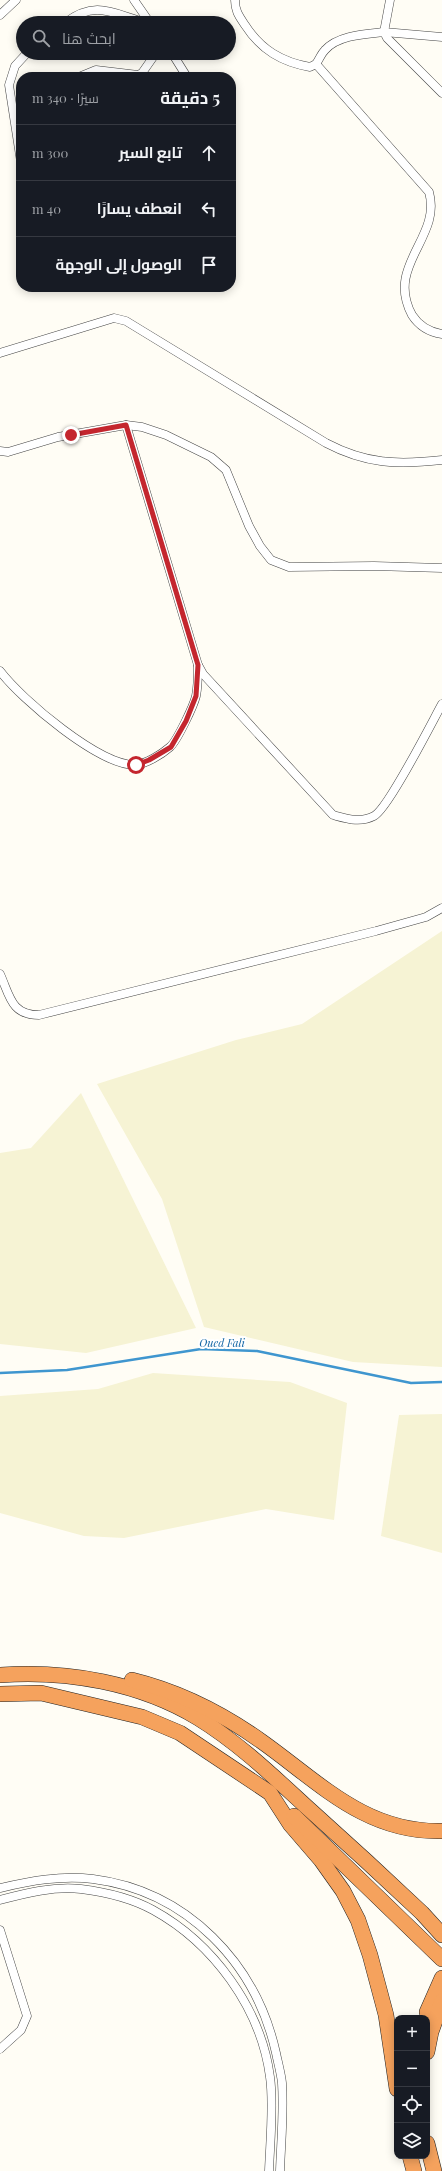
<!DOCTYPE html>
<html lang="ar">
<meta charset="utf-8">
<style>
:root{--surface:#171b24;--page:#242831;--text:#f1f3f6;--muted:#9ea1a6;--line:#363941}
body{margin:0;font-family:"Playfair Display",Cairo,serif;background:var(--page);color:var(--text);direction:rtl}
.controls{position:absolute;right:12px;bottom:12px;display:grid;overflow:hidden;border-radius:8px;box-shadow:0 2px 10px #0003}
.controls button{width:36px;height:36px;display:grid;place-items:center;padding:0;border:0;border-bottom:1px solid var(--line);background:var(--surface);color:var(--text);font:20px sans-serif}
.stop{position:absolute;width:12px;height:12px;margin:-9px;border:3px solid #c4262e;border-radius:50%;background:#fff}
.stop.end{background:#c4262e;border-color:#fff;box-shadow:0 1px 4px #0008}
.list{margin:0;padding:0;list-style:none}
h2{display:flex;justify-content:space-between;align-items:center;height:52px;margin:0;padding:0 16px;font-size:17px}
h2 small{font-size:13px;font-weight:400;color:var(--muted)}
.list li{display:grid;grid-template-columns:26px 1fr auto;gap:12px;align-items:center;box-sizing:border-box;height:56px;padding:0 16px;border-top:1px solid var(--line)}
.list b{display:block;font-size:15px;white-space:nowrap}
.list em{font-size:13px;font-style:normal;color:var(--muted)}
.icon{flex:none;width:22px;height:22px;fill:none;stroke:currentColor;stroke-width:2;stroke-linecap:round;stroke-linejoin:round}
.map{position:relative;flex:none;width:442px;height:2171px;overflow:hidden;direction:ltr}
.search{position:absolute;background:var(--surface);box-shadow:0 2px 10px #0003;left:16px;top:16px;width:220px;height:44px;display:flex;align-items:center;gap:10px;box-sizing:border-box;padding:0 14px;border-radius:22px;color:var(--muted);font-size:15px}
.panel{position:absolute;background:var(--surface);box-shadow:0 2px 10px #0003;left:16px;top:72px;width:220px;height:220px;border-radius:16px;direction:rtl}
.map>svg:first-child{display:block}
.farmland{fill:#f6f3d4}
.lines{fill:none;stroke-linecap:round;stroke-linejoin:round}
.stream{stroke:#3f96cf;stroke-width:2.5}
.street-casing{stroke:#444;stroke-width:9}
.highway-casing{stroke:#222;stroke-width:16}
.street{stroke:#fff;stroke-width:8}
.highway{stroke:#f5a25d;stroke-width:15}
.route{stroke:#c4262e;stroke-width:5}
.labels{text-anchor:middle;stroke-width:4;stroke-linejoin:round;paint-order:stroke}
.water-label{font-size:11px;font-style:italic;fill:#1768a6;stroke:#fff}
</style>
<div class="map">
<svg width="442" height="2171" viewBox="0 0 442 2171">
<rect width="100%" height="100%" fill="#fffdf5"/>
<g class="farmland">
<polygon points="442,931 442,1367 353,1362 204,1327 162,1199 97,1084 236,1040 302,1024"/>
<polygon points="81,1093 196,1328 86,1353 0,1344 0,1153 31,1148"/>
<polygon points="153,1373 290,1382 347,1403 334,1520 266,1509 124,1538 84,1536 0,1513 0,1396 98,1389"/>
<polygon points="442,1414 442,1553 381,1536 399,1415"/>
</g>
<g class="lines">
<polyline class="stream" points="0,1373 67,1370 201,1349 257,1351 411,1383 442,1382"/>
<g class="street-casing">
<g id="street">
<polyline points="134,0 150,23"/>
<path d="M235 0C235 11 239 16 245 25 261 50 282 62 310 67L316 64 429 192C442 238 385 265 412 315 419 326 429 332 442 334"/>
<polyline points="390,0 384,32 442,37"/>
<polyline points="0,15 16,0"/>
<path d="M65 23C95 0 112 13 144 22L149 21"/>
<polyline points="172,53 187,77"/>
<path d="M316 64C319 60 321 54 325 50 338 35 366 34 384 32L387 38 442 93"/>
<polyline points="79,77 96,70 138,75 142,73 156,53"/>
<polyline points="21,162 9,85 15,66 27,53"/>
<path d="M0 353 114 318 126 321 326 443C366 464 397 465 442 460"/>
<polyline points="0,451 8,452 58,437 126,425 142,427 166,435 211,457 226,470 249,526 260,546 271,560 289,567 374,566 442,568"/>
<path d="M198 665 203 674 333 815C348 819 360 823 374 816 388 809 432 722 442 704"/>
<path d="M0 671C22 700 99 765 135 765 146 764 162 754 170 747 177 741 194 705 196 696 198 686 198 675 198 665L126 425"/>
<path d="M0 974C10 996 11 1015 39 1015L376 931 426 917 442 908"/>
<path d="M0 1888C30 1881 61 1875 93 1879 187 1891 256 1963 276 2053 278 2063 281 2073 282 2083 284 2112 281 2142 280 2171"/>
<path d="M0 1900C26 1893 54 1886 81 1889 105 1892 131 1898 153 1910 213 1943 261 2008 270 2077 274 2104 270 2143 269 2171"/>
<polyline points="0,1930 27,2016 21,2030 0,2049"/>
</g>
</g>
<g class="highway-casing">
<g id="highway">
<path d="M0 1675C67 1670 140 1683 198 1718 239 1743 275 1778 310 1810 348 1844 385 1878 422 1913L442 1935"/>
<path d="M132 1680C177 1691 223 1714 261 1741 319 1782 365 1833 442 1831"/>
<polyline points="0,1694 41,1693 142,1717 180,1733 270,1793 290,1824 321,1860 343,1891 358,1920 370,1955 386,2015 397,2089"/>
<polyline points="294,1816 442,1959"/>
<polyline points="427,2012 442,1978"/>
<polyline points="427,2052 431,2032 442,2001"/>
<polyline points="427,2143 434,2171"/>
<polyline points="410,2156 414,2171"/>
</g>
</g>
<use href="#street" class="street"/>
<use href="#highway" class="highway"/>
</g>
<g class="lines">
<polyline class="route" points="71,435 126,425 198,665 196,696 186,721 171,747 149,760 136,765"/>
</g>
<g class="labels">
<g class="water-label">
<text x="222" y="1347">Oued Fali</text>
</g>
</g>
</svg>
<div class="controls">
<button>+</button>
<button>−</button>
<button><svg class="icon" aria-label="locate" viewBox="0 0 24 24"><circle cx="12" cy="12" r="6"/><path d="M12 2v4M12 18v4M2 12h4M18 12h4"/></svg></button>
<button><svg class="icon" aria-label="layers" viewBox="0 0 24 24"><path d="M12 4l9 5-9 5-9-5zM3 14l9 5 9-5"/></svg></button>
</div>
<div class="stop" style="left:136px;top:765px"></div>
<div class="stop end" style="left:71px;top:435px"></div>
<div class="search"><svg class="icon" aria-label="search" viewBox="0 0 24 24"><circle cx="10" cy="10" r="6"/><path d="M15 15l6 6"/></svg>ابحث هنا</div>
<section class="panel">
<h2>5 دقيقة<small>سيرًا · 340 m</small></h2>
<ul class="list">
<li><svg class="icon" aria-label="ahead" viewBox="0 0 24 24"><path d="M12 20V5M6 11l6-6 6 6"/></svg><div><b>تابع السير</b></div><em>300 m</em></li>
<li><svg class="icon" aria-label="left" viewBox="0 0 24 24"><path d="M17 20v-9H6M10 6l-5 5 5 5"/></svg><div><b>انعطف يسارًا</b></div><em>40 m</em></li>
<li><svg class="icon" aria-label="arrive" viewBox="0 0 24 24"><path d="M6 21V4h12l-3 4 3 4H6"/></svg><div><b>الوصول إلى الوجهة</b></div></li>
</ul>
</section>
</div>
